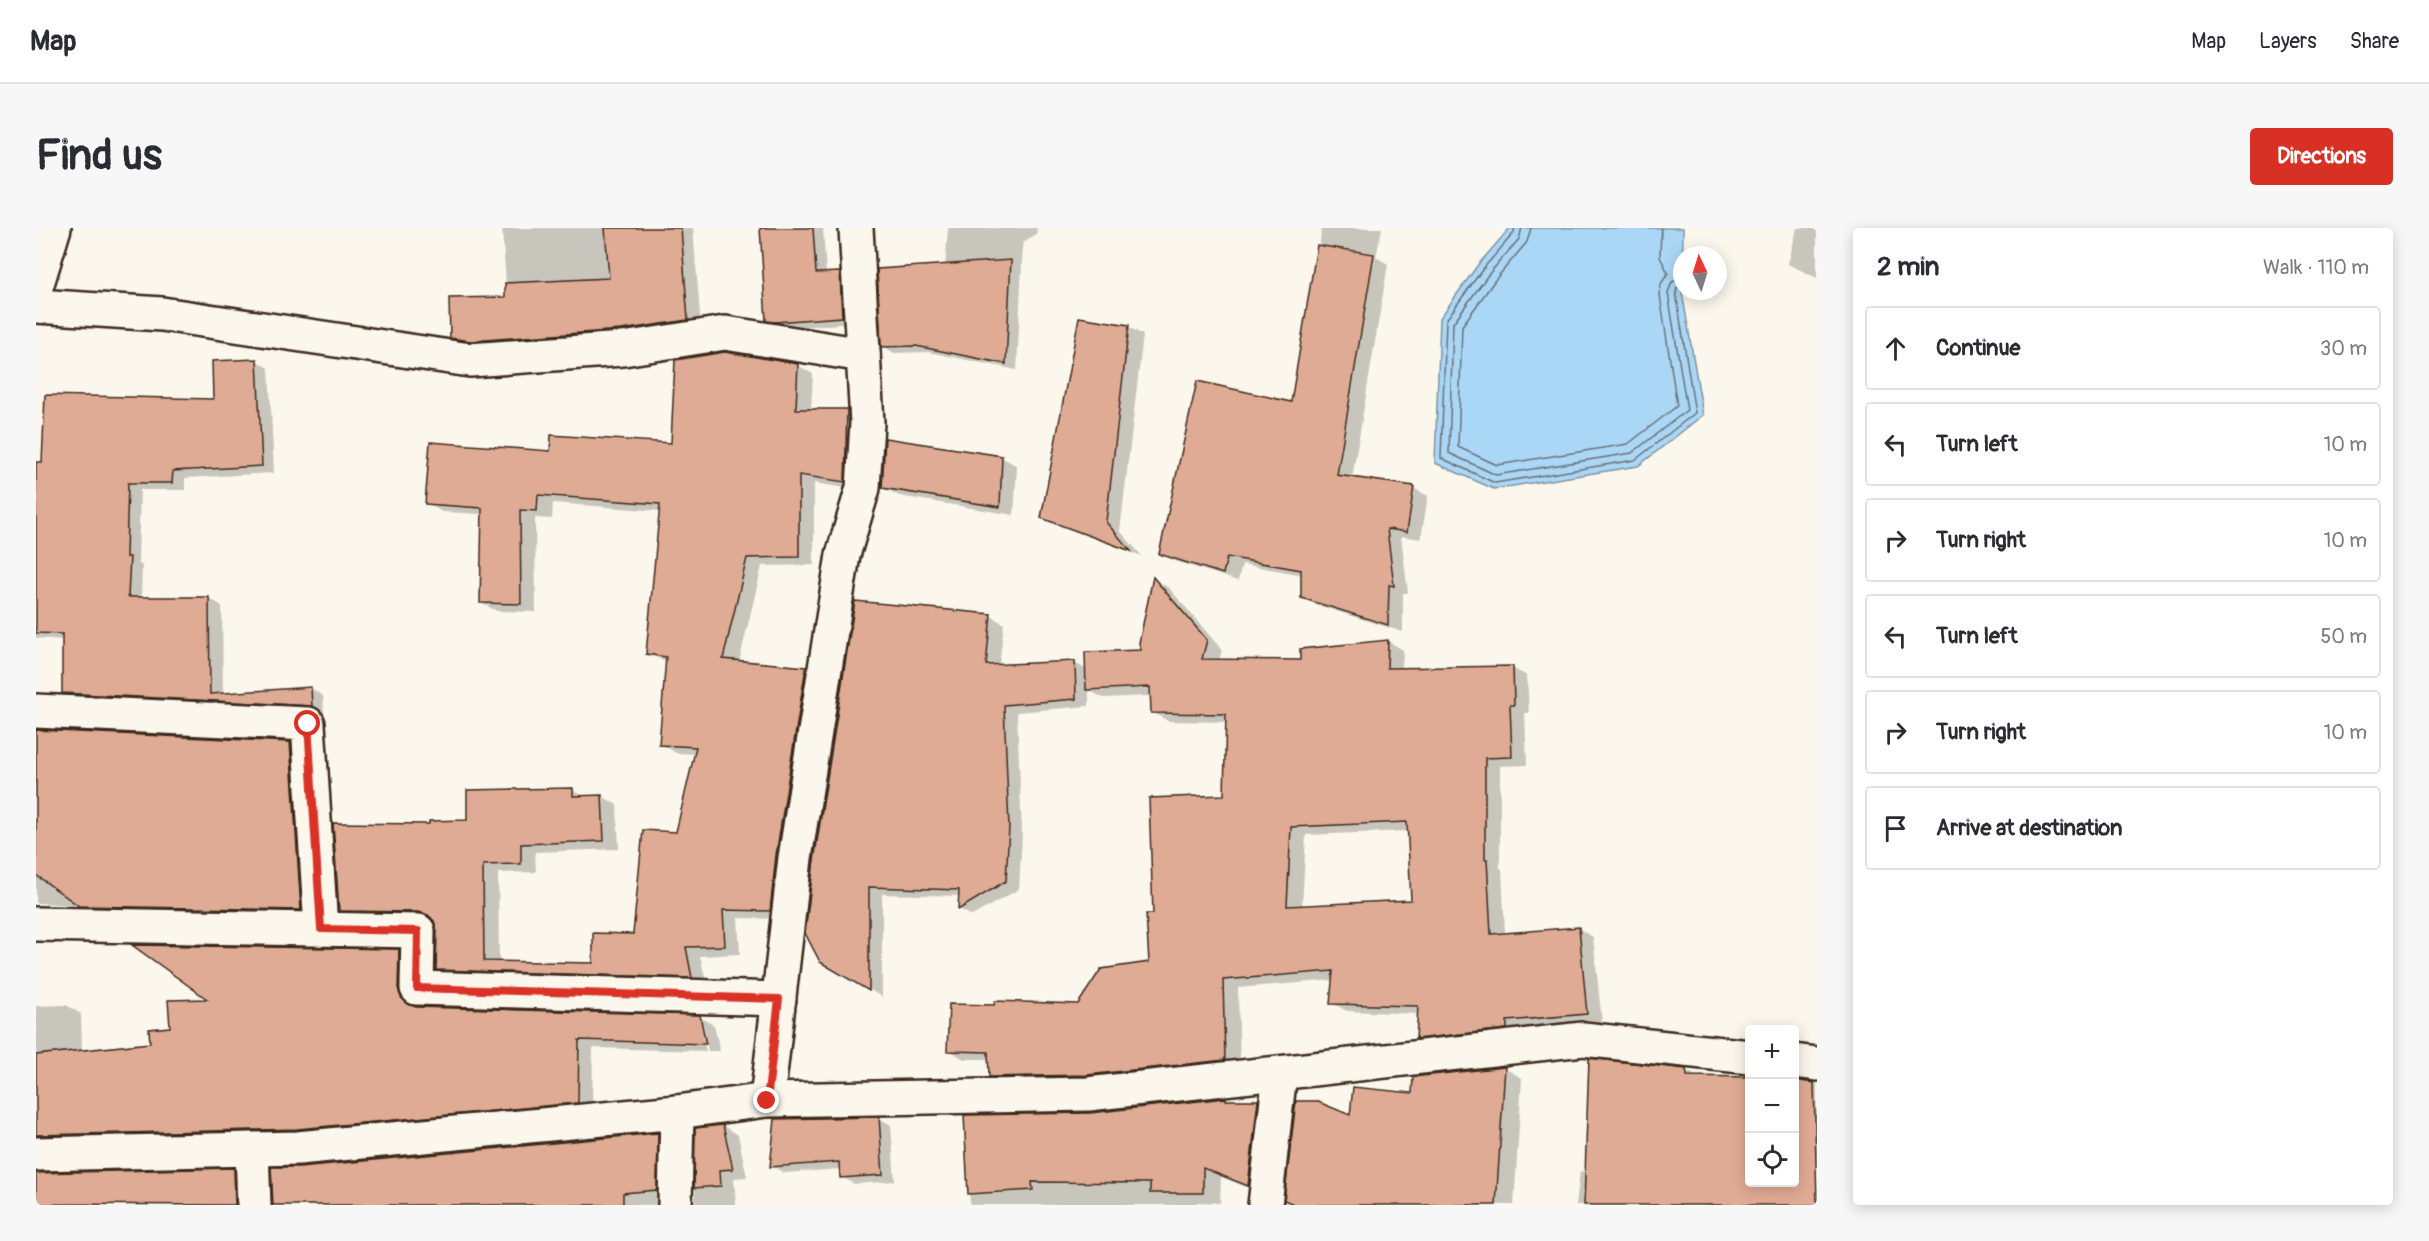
<!DOCTYPE html>
<meta charset="utf-8">
<style>
:root{--surface:#fff;--page:#f7f7f7;--text:#2b2b33;--muted:#7c7c81;--line:#e1e1e2;--accent:#d93025}
body{margin:0;font-family:Pangolin,sans-serif;background:var(--page);color:var(--text)}
.controls{position:absolute;right:18px;bottom:18px;display:grid;overflow:hidden;border-radius:6px;box-shadow:0 3px 15px #0003}
.controls button{width:54px;height:54px;display:grid;place-items:center;padding:0;border:0;border-bottom:2px solid var(--line);background:var(--surface);color:var(--text);font:30px sans-serif}
.compass{position:absolute;left:1637px;top:18px;width:54px;height:54px;border-radius:50%;background:var(--surface);box-shadow:0 3px 15px #0003;rotate:356deg}
.stop{position:absolute;width:18px;height:18px;margin:-14px;border:4px solid #d93025;border-radius:50%;background:#fff}
.stop.end{background:#d93025;border-color:#fff;box-shadow:0 2px 6px #0008}
.list{margin:0;padding:0;list-style:none}
h2{display:flex;justify-content:space-between;align-items:center;height:78px;margin:0;padding:0 24px;font-size:26px}
h2 small{font-size:20px;font-weight:400;color:var(--muted)}
.list li{display:grid;grid-template-columns:39px 1fr auto;gap:18px;align-items:center;box-sizing:border-box;height:84px;margin:0 12px 12px;padding:0 12px;border:2px solid var(--line);border-radius:6px}
.list b{display:block;font-size:22px;white-space:nowrap}
.list em{font-size:20px;font-style:normal;color:var(--muted)}
.icon{flex:none;width:33px;height:33px;fill:none;stroke:currentColor;stroke-width:2;stroke-linecap:round;stroke-linejoin:round}
.map{position:relative;flex:none;width:1781px;height:977px;overflow:hidden;border-radius:6px}
header{display:flex;align-items:center;gap:36px;box-sizing:border-box;height:84px;padding:0 30px;background:var(--surface);border-bottom:2px solid var(--line)}
header strong{font-size:28px}
nav{display:flex;gap:33px;margin-inline-start:auto;font-size:21px}
.intro{display:flex;align-items:center;justify-content:space-between;box-sizing:border-box;height:144px;padding:0 36px}
h1{margin:0;font-size:42px}
.button{padding:15px 27px;border-radius:6px;background:var(--accent);color:#fff;font-size:21px;font-weight:700}
main{display:flex;gap:36px;padding:0 36px}
aside{flex:1;background:var(--surface);border-radius:6px;box-shadow:0 3px 15px #0003}
.map>svg:first-child{display:block}
.water{fill:#abd7f6;stroke:#7e92a0;stroke-width:1.5}
.shadow{fill:#0003;fill-rule:evenodd}
.lines{fill:none;stroke-linecap:round;stroke-linejoin:round}
.shore{stroke:#686f74;stroke-width:1.5}
.building{fill:#e0ab94;stroke:#3b2a1e;stroke-width:1.5;fill-rule:evenodd}
.street-casing{stroke:#3b2a1e;stroke-width:38}
.street{stroke:#fbf7ec;stroke-width:33}
.route{stroke:#d93025;stroke-width:8}
</style>
<header>
<strong>Map</strong>
<nav><a>Map</a><a>Layers</a><a>Share</a></nav>
</header>
<div class="intro"><h1>Find us</h1><a class="button">Directions</a></div>
<main>
<div class="map">
<svg width="1781" height="977" viewBox="0 0 1781 977">
<rect width="100%" height="100%" fill="#fbf7ec"/>
<filter id="ink" filterUnits="userSpaceOnUse"><feTurbulence type="fractalNoise" baseFrequency=".0167" numOctaves="2"/><feDisplacementMap in="SourceGraphic" scale="12" xChannelSelector="R" yChannelSelector="G"/><feConvolveMatrix kernelMatrix="1 2 1 2 8 2 1 2 1" color-interpolation-filters="sRGB"/></filter>
<g filter="url(#ink)">
<polygon class="water" points="1474,0 1647,0 1646,64 1667,187 1602,238 1458,261 1399,235 1404,90 1441,38"/>
<g class="shadow">
<polygon points="466,0 657,0 665,99 428,117 415,109 471,71"/>
<polygon points="725,0 787,0 790,46 803,45 815,52 817,95 752,100 743,98 732,92"/>
<polygon points="912,0 1001,0 1000,7 987,15 981,142 892,124 858,125 847,118 909,41"/>
<polygon points="1286,0 1346,0 1340,29 1352,36 1316,251 1377,260 1392,268 1385,311 1365,308 1372,365 1367,365 1367,404 1281,377 1266,369 1267,347 1206,336 1202,353 1139,333 1124,325 1257,176"/>
<polygon points="1761,0 1781,0 1781,50 1752,36"/>
<polygon points="1093,99 1107,107 1084,303 1106,328 1022,297 1007,289"/>
<polygon points="221,133 233,140 238,245 149,250 149,262 104,262 102,335 106,338 105,371 173,370 186,378 187,466 275,460 287,468 288,485 40,472 27,465 28,412 0,410 0,236 8,236 179,172"/>
<polygon points="761,137 777,146 775,182 811,182 826,191 823,262 778,255 778,337 726,338 703,434 770,441 785,450 749,691 702,690 704,726 664,728 671,757 417,750 402,741 402,703 399,692 319,691 304,682 394,598 432,593 537,562 549,569 566,568 581,577 583,621 499,624 500,644 462,645 463,735 558,737 598,707 641,606 660,526 640,525 625,516 632,435 611,425 625,283 517,275 516,291 499,290 500,384 461,383 445,375 447,286 406,284 391,275 516,224 636,217"/>
<polygon points="965,229 981,238 978,287 863,268 847,259"/>
<path d="M1118 351 1133 360 1186 422 1183 433 1265 434 1352 413 1367 422 1366 441 1476 440 1491 448 1493 485H1489L1491 537 1464 538V640L1466 641 1469 707 1542 700 1557 709 1566 794 1486 801V809L1396 819 1381 810 1383 786 1311 783 1296 775 1298 752 1202 760 1204 840 969 857 954 848V831H928L913 822 1043 777 1115 735 1119 687 1189 568 1191 494 1132 493 1116 484 1115 468 1067 470 1053 462V478L981 484 986 607 983 661 936 688 923 681 924 668 846 666V769L785 733 955 388 968 396 963 438 1039 435 1051 442 1107 423ZM1373 603 1376 674 1266 679 1270 607Z"/>
<polygon points="0,503 254,515 266,523 277,688 57,684 39,674 40,677 0,675"/>
<polygon points="363,723 377,731 377,770 379,779 664,789 678,797 684,823 672,823 667,795 664,795 670,823 557,820 556,882 0,923 0,778 30,777 45,786 46,823 116,816 176,772"/>
<polygon points="1468,840 1486,850 1478,977 1259,977 1250,972 1316,889 1377,866"/>
<polygon points="1650,842 1663,850 1714,852 1714,954 1758,954 1758,854 1781,855 1781,977 1540,977 1544,943 1551,944"/>
<polygon points="1189,871 1193,873 1222,874 1239,884 1230,967 1185,949 1184,975 1161,974 1161,977 934,977 930,889 1054,886"/>
<polygon points="843,890 855,897 859,953 818,956 806,949 805,941 748,945 736,938"/>
<polygon points="687,898 702,907 711,949 698,950 700,977 659,977 661,902"/>
<polygon points="621,906 636,915 635,977 238,977 264,940"/>
<polygon points="198,942 212,950 213,977 0,977 0,946"/>
</g>
<g class="lines">
<g class="shore">
<polyline points="1479,0 1477,6 1446,42 1410,92 1405,230 1459,255 1599,232 1659,185 1640,65 1641,60 1646,57"/>
<polyline points="1486,0 1483,11 1452,47 1417,95 1413,225 1460,247 1596,225 1651,182 1632,65 1636,54 1646,50"/>
<polyline points="1495,0 1491,14 1459,52 1426,98 1422,219 1461,237 1592,216 1641,178 1624,67 1625,56 1632,45 1624,29 1625,0"/>
</g>
</g>
<g class="building">
<polygon points="569,0 645,0 652,92 585,102 435,113 414,110 413,70 469,69 469,55 573,50"/>
<polygon points="724,0 777,0 780,45 804,44 806,89 739,94 730,93"/>
<polygon points="1281,17 1338,26 1301,247 1378,258 1371,304 1351,301 1358,358 1353,357 1352,397 1265,370 1265,342 1191,329 1187,346 1123,326 1161,153 1255,174"/>
<polygon points="975,32 970,136 880,118 845,119 841,41"/>
<polygon points="1043,89 1093,97 1070,294 1095,323 1005,290"/>
<polygon points="689,124 762,136 760,181 811,181 809,254 763,247 763,329 711,330 687,431 770,439 740,627 734,683 687,682 689,718 650,719 656,750 400,742 401,703 398,693 392,687 382,684 303,683 297,595 393,596 393,593 431,592 431,562 537,560 537,568 566,567 568,613 485,616 485,636 447,637 448,733 557,735 557,705 597,706 607,602 640,604 660,519 623,517 630,429 610,426 624,276 502,267 501,283 484,282 485,376 444,375 446,280 389,276 394,214 514,223 515,207 635,215 639,132"/>
<polygon points="221,131 226,238 137,243 136,255 92,255 90,329 94,329 92,369 173,369 174,466 275,459 276,478 26,465 26,406 0,405 0,234 6,234 9,167 177,171 176,133"/>
<polygon points="849,210 966,228 964,279 846,260"/>
<path d="M1117 349 1171 412 1166 431 1264 432V421L1352 412 1351 440 1477 438 1478 477H1474L1476 529 1449 530V631H1451L1455 706 1543 699 1551 786 1471 793V801L1380 811 1382 778 1294 776 1297 743 1187 752 1189 832 1051 847 953 849 952 824 911 823 913 776 958 777 959 773 1042 776 1065 741 1113 734 1110 686H1117L1113 570 1188 567 1190 486 1115 485 1114 459 1050 462 1049 424 1105 422 1103 415ZM1371 594 1375 672 1251 678 1255 599Z"/>
<polygon points="819,373 955,386 950,437 1039,433 1040,471 968,477 973,599 970,653 922,682 923,662 833,659 833,763 784,734 769,705 778,633"/>
<polygon points="0,502 254,514 265,682 43,678 0,647"/>
<polygon points="96,717 363,721 362,760 365,769 372,776 380,779 664,787 670,816 543,812 542,875 261,901 0,907 0,827 114,815 113,801 134,799 132,772 171,771"/>
<polygon points="1553,830 1650,841 1651,848 1713,849 1713,954 1758,954 1758,852 1778,855 1781,977 1548,977"/>
<polygon points="1469,839 1460,977 1260,977 1248,972 1260,873 1280,873 1314,887 1317,859 1376,865 1377,849"/>
<polygon points="1190,870 1190,872 1222,872 1212,958 1167,940 1167,965 1114,965 1114,955 996,954 997,962 932,966 928,887 1054,885"/>
<polygon points="843,889 847,947 804,950 803,934 734,939 739,891"/>
<polygon points="687,897 697,941 684,942 685,958 658,960 659,900"/>
<polygon points="622,905 621,962 587,965 587,977 237,977 235,939 264,939"/>
<polygon points="198,940 199,977 0,976 0,945"/>
</g>
<g class="lines">
<g class="street-casing">
<g id="street">
<polyline points="0,59 18,0"/>
<polyline points="0,78 126,86 434,132 587,121 689,105 827,127"/>
<polyline points="0,483 272,496 285,701"/>
<polyline points="0,696 382,703 381,760 743,771"/>
<polyline points="1758,833 1781,836"/>
<polyline points="731,872 759,630 807,327 827,260 831,195 820,0"/>
<polyline points="216,922 218,977"/>
<polyline points="0,926 262,920 641,884 731,872 1052,866 1547,811 1714,829"/>
<polyline points="639,977 641,884"/>
<polyline points="1229,977 1244,845"/>
</g>
</g>
<use href="#street" class="street"/>
</g>
</g>
<g class="lines" filter="url(#ink)">
<polyline class="route" points="272,496 285,701 382,703 381,760 743,771 731,873"/>
</g>
</svg>
<div class="controls">
<button>+</button>
<button>−</button>
<button><svg class="icon" aria-label="locate" viewBox="0 0 24 24"><circle cx="12" cy="12" r="6"/><path d="M12 2v4M12 18v4M2 12h4M18 12h4"/></svg></button>
</div>
<svg class="compass" viewBox="-18 -18 36 36"><path d="M0-13l5 13h-10z" fill="#e53935"/><path d="M0 13l5-13h-10z" fill="#7c7c81"/></svg>
<div class="stop" style="left:272px;top:496px"></div>
<div class="stop end" style="left:731px;top:873px"></div>
</div>
<aside>
<h2>2 min<small>Walk · 110 m</small></h2>
<ul class="list">
<li><svg class="icon" aria-label="ahead" viewBox="0 0 24 24"><path d="M12 20V5M6 11l6-6 6 6"/></svg><div><b>Continue</b></div><em>30 m</em></li>
<li><svg class="icon" aria-label="left" viewBox="0 0 24 24"><path d="M17 20v-9H6M10 6l-5 5 5 5"/></svg><div><b>Turn left</b></div><em>10 m</em></li>
<li><svg class="icon" aria-label="right" viewBox="0 0 24 24"><path d="M7 20v-9h11M14 6l5 5-5 5"/></svg><div><b>Turn right</b></div><em>10 m</em></li>
<li><svg class="icon" aria-label="left" viewBox="0 0 24 24"><path d="M17 20v-9H6M10 6l-5 5 5 5"/></svg><div><b>Turn left</b></div><em>50 m</em></li>
<li><svg class="icon" aria-label="right" viewBox="0 0 24 24"><path d="M7 20v-9h11M14 6l5 5-5 5"/></svg><div><b>Turn right</b></div><em>10 m</em></li>
<li><svg class="icon" aria-label="arrive" viewBox="0 0 24 24"><path d="M6 21V4h12l-3 4 3 4H6"/></svg><div><b>Arrive at destination</b></div></li>
</ul>
</aside>
</main>
